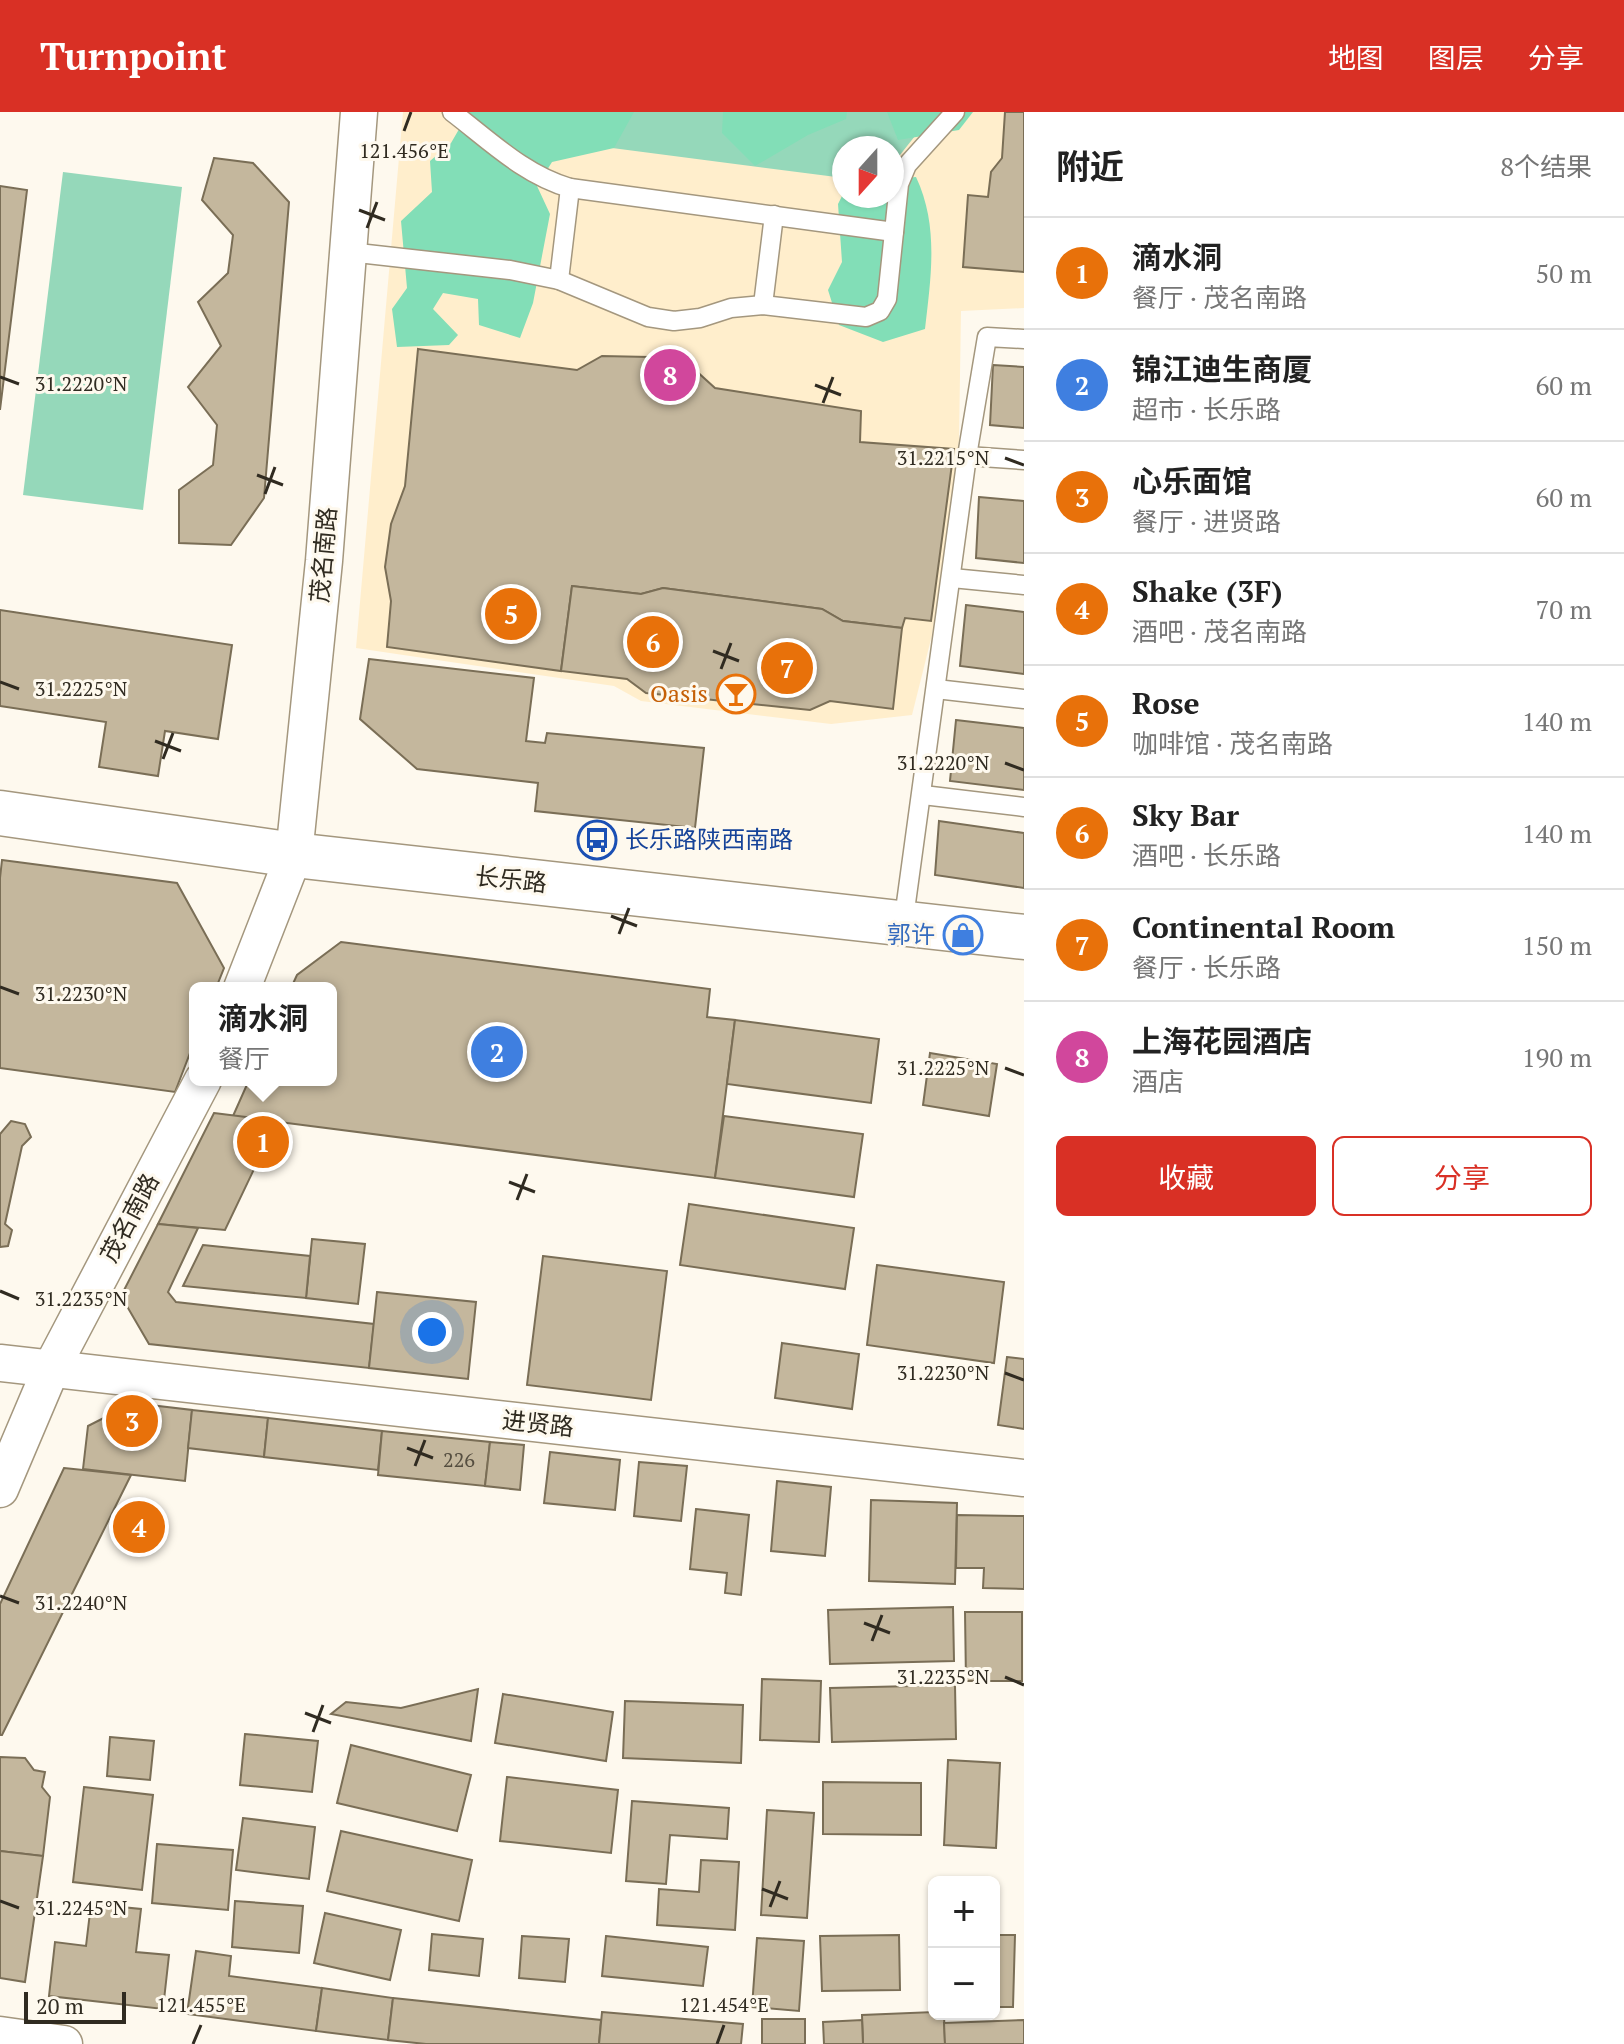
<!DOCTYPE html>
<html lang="zh">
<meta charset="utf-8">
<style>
:root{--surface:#fff;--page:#f6f6f6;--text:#222;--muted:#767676;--line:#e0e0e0;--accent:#d93025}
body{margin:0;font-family:"PT Serif","Noto Sans SC",serif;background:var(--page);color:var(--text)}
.controls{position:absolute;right:24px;bottom:24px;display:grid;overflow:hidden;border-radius:12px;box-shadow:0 2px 6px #0004}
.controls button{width:72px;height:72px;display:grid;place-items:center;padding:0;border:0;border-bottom:2px solid var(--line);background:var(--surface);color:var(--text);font:40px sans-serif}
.compass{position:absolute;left:832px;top:24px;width:72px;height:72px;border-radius:50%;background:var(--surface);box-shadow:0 2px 6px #0004;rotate:201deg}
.scale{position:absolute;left:24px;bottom:20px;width:102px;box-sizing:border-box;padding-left:8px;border:4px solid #302b21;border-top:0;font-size:22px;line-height:28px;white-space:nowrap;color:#302b21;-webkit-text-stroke:6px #fef9ee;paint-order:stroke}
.you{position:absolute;left:432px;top:1220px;width:28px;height:28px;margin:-20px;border:6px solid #fff;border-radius:50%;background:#1a73e8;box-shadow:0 0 0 12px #1a73e833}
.badge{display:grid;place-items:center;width:52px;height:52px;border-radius:50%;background:var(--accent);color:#fff;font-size:26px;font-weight:700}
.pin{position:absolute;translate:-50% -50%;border:4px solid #fff;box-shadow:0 2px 8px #0006}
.popup{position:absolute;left:189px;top:870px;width:148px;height:104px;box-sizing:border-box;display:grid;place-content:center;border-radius:12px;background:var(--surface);filter:drop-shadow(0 2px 6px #0005);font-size:26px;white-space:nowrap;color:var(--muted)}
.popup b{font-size:30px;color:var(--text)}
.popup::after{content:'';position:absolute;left:50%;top:100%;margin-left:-16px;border:16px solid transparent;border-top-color:var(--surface)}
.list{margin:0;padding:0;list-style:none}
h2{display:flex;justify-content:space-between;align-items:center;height:104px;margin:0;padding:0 32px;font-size:34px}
h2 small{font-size:26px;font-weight:400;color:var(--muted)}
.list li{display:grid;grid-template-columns:52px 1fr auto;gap:24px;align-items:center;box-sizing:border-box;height:112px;padding:0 32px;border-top:2px solid var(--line)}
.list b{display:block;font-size:30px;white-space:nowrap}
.list p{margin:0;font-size:26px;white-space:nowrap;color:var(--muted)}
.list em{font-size:26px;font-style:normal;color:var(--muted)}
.actions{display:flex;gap:16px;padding:24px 32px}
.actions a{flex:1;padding:18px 0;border:2px solid var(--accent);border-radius:12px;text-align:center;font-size:28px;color:var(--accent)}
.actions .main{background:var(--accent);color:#fff}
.map{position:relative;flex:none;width:1024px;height:1932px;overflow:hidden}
header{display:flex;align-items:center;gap:48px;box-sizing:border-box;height:112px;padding:0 40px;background:var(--accent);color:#fff}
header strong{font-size:38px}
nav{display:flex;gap:44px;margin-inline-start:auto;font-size:28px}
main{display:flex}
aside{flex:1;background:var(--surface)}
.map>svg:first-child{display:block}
.built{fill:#fec;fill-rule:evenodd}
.green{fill:#95d8ba}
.forest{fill:#82deb7}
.building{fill:#c4b79d;stroke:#7a6e56;stroke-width:2}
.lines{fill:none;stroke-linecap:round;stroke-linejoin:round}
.service-casing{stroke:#a4977e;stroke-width:21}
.minor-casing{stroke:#a4977e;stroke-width:39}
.tertiary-casing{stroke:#a4977e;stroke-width:47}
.service{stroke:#fff;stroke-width:18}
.minor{stroke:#fff;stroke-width:36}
.tertiary{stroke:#fff;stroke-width:44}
.ticks{fill:none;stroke:#302b21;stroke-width:3}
.labels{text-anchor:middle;stroke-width:6;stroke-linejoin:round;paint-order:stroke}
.number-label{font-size:20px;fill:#554e40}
.street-label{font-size:24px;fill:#302b21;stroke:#fef9ee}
.food-label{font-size:24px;fill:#c56008;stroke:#fef9ee;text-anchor:end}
.transit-label{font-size:24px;fill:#164399;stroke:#fef9ee;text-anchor:start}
.shop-label{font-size:24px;fill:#366cbe;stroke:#fef9ee;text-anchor:end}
.ticks-label{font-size:20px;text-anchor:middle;fill:#302b21;stroke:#fef9ee;stroke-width:6;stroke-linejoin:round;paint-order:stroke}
</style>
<header>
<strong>Turnpoint</strong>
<nav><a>地图</a><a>图层</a><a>分享</a></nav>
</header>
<main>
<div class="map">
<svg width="1024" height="1932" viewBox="0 0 1024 1932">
<rect width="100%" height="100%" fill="#fef9ee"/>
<path class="built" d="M403 0H1024V196L961 199 959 328 932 523 912 603 831 612 641 589 614 574 356 536ZM844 36H892V84H844Z"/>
<g class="green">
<polygon points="499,0 934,0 892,53 892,36 844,36 844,66 543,27"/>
<polygon points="63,60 182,75 143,398 23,383"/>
</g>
<g class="forest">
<polygon points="469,0 634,0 614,36 552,50 537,74 550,102 533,191 520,226 479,213 478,187 443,181 433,197 458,223 449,233 397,235 392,197 407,176 401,109 432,80 430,49 451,31"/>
<polygon points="723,0 847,0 846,7 808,23 755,54 722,21"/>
<polygon points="887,0 973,0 959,18 898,28"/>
<path d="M916 65C939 114 931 164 925 217L883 230 839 213 828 178 842 150 838 92 844 80V84H892V67Z"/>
</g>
<g class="building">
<polygon points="1005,0 1024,0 1024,160 963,155 968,83 988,85 991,60 1002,46"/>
<polygon points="214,46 253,51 289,90 264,386 231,433 179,431 179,378 213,353 217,313 188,275 221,234 198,190 228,161 233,123 202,88"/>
<polygon points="0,74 27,78 0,298"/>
<polygon points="418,237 577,258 602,244 650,245 694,257 715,276 861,299 860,330 954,337 931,509 905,506 902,516 843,509 822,497 663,476 641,482 572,474 561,559 387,535 391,489 385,455 391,412 405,374"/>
<polygon points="993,253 1024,255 1024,316 990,313"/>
<polygon points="979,385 1024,389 1024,451 976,446"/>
<polygon points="572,474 641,482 663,476 822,497 843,509 902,516 893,597 830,589 810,598 646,581 627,567 561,559"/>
<polygon points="966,493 1024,500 1024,562 960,554"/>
<polygon points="0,498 232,533 218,627 165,619 158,664 99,655 106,610 0,594"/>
<polygon points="369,547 534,566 526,629 545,631 547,621 704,636 695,716 535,699 538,671 417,657 360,607"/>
<polygon points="956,608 1024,616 1024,678 950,669"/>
<polygon points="939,709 1024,721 1024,776 935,763"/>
<polygon points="2,748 177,771 224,856 216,876 195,876 195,928 175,980 0,956 0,766"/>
<polygon points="341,830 710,877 707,905 735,908 715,1066 233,1004 249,968 331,968 331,876 291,876 297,863"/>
<polygon points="735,908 879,927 871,991 727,972"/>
<polygon points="930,941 997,952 989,1004 923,993"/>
<polygon points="214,1001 277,1009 225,1118 158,1112"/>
<polygon points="724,1004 863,1022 854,1085 715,1066"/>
<polygon points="11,1009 25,1012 31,1025 22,1034 5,1112 12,1118 8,1134 0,1135 0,1022"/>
<polygon points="689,1092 854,1116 845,1177 680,1153"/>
<polygon points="158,1112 198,1116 168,1180 176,1190 374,1212 369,1256 149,1232 121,1184"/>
<polygon points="312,1127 365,1132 358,1192 306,1186"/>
<polygon points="203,1133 310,1144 306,1186 183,1174"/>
<polygon points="543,1144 667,1159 651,1288 527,1273"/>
<polygon points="877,1153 1004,1170 994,1251 867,1233"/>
<polygon points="377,1180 476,1190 468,1267 369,1256"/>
<polygon points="782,1231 859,1242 852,1297 775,1286"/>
<polygon points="1007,1245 1024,1247 1024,1317 998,1313"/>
<polygon points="133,1291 192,1298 185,1369 83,1357 88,1314"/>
<polygon points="192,1298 268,1306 264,1345 188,1336"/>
<polygon points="268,1306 382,1319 378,1358 264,1345"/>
<polygon points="382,1319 490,1330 485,1374 378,1363"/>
<polygon points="490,1330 524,1333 520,1378 485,1374"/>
<polygon points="550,1340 620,1348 615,1398 544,1391"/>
<polygon points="639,1350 687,1354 681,1409 634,1404"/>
<polygon points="64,1356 131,1363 2,1623 0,1623 0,1492"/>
<polygon points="777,1369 831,1375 825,1444 771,1439"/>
<polygon points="871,1388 957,1391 955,1472 869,1469"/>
<polygon points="696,1397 749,1403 741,1483 725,1481 727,1461 690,1457"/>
<polygon points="957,1403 1024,1404 1024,1477 983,1476 984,1456 956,1456"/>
<polygon points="953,1495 954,1549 830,1552 828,1498"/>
<polygon points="965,1500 1022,1500 1022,1569 966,1569"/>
<polygon points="762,1567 821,1569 819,1630 760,1628"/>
<polygon points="955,1573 956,1627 832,1630 830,1576"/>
<polygon points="478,1577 471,1629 331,1602 346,1590 401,1596"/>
<polygon points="503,1582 613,1600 606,1649 495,1631"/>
<polygon points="625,1589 743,1593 741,1651 623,1646"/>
<polygon points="245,1622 318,1629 312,1680 240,1673"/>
<polygon points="110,1625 154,1629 150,1668 107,1664"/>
<polygon points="351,1633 471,1663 457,1719 337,1691"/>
<polygon points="0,1645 25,1646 34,1658 45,1660 42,1675 50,1685 43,1744 0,1739"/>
<polygon points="948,1648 1000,1651 996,1736 944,1733"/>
<polygon points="507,1665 618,1678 611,1741 500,1729"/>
<polygon points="823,1670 921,1671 921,1723 823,1722"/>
<polygon points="84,1675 153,1683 142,1778 73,1770"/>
<polygon points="632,1689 729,1696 727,1727 670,1723 666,1772 626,1769"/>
<polygon points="767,1698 814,1701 807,1806 761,1803"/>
<polygon points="243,1706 315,1715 309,1767 236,1758"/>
<polygon points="341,1719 472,1748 459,1809 327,1779"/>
<polygon points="157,1732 233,1738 228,1798 152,1791"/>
<polygon points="0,1739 43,1744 25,1870 0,1866"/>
<polygon points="701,1748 739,1750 735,1818 657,1813 659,1777 699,1780"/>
<polygon points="235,1789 303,1794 299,1841 232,1835"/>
<polygon points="91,1792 141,1797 136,1840 169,1843 163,1897 49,1884 55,1830 86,1834"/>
<polygon points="325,1801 401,1818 390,1868 314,1851"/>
<polygon points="432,1822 483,1827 479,1864 429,1858"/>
<polygon points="899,1823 900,1878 822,1879 820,1824"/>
<polygon points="994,1823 1015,1823 1013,1895 994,1895"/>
<polygon points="522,1824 569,1827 565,1870 519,1866"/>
<polygon points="606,1824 708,1835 703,1874 602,1864"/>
<polygon points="757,1826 804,1829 799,1899 752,1895"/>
<polygon points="196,1839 231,1844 229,1864 322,1876 316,1919 187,1902"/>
<polygon points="322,1876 393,1886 388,1928 316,1919"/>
<polygon points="393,1886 601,1908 599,1932 426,1932 388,1928"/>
<polygon points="602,1900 743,1912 741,1932 599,1932"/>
<polygon points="934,1900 934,1902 944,1902 945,1932 863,1932 862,1903"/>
<rect x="762" y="1907" width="43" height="25"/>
<polygon points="862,1908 863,1932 824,1932 823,1910"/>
<polygon points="1024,1908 1024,1932 945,1932 944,1911"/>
</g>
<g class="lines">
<g class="service-casing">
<g id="service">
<path d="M452 0C489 28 524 63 570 76"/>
<polyline points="349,140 510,158 559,168 648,205 674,209 700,206 731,196 763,193 866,205 880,199 887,187 899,72 907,53 955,0"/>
<polyline points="559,168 570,76 894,120"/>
<polyline points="763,193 774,103"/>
<polyline points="967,344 1024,348"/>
<polyline points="952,466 1024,473"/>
<polyline points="936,577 1024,587"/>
<polyline points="923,683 1024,695"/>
<polyline points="903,813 967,344 987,225 1024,227"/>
</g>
</g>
<g class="minor-casing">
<g id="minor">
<polyline points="242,876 294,743 324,449 359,0"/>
<polyline points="0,1251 1024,1366"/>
<polyline points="0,1377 51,1257 203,968"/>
<polyline points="0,1923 64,1932"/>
</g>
</g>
<g class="tertiary-casing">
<polyline id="tertiary" points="0,701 294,743 1024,825"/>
</g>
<use href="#service" class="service"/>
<use href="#minor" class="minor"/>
<use href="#tertiary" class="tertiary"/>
</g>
<path class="ticks" d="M404 19 411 0M359 98 385 108M367 116 377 90M0 265 19 272M815 273 841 283M823 291 833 265M1005 346 1024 353M257 363 283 373M265 382 275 355M713 539 739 549M721 557 731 531M0 570 19 577M155 629 181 639M163 647 173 621M1005 651 1024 658M611 804 637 814M619 822 629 796M0 875 19 882M1005 956 1024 963M509 1070 535 1080M517 1088 527 1062M0 1179 19 1187M1005 1261 1024 1268M407 1336 433 1346M415 1354 425 1328M0 1484 19 1491M864 1511 890 1521M872 1529 882 1503M1005 1565 1024 1573M305 1601 331 1611M313 1620 323 1593M762 1777 788 1787M0 1789 19 1796M770 1795 780 1769M193 1932 201 1913M717 1932 724 1913"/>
<defs>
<g id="bar-ring" transform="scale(2)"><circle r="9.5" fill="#fef9ee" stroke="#e8710a" stroke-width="1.5"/><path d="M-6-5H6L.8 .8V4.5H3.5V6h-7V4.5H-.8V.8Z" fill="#e8710a"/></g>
<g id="bus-ring" transform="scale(2)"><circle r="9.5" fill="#fef9ee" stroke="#1a4fb4" stroke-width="1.5"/><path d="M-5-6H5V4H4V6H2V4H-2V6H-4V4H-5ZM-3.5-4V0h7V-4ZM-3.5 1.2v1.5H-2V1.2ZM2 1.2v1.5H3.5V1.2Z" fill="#1a4fb4"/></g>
<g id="shop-ring" transform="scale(2)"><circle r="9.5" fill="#fef9ee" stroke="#3f7fe0" stroke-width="1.5"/><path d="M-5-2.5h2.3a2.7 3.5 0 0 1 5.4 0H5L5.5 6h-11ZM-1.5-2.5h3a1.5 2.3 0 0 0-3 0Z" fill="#3f7fe0"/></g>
</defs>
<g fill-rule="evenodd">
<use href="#bar-ring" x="736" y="582"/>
<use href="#bus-ring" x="597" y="728"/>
<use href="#shop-ring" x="963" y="823"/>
</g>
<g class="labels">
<g class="number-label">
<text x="459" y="1355">226</text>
</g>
<g class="street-label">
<text transform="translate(324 443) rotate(-85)" y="8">茂名南路</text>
<text transform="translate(511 768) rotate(6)" y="8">长乐路</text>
<text transform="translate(130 1106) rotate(-62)" y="8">茂名南路</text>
<text transform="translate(538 1312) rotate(6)" y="8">进贤路</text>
</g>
<g class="food-label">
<text x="708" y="590">Oasis</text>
</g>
<g class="transit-label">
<text x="625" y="736">长乐路陕西南路</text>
</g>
<g class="shop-label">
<text x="935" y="831">郭许</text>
</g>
</g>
<g class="ticks-label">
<text x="404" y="46">121.456°E</text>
<text x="81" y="279">31.2220°N</text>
<text x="943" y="353">31.2215°N</text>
<text x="81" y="584">31.2225°N</text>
<text x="943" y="658">31.2220°N</text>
<text x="81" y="889">31.2230°N</text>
<text x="943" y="963">31.2225°N</text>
<text x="81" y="1194">31.2235°N</text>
<text x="943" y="1268">31.2230°N</text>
<text x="81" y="1498">31.2240°N</text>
<text x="943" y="1572">31.2235°N</text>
<text x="81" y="1803">31.2245°N</text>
<text x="201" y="1900">121.455°E</text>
<text x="724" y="1900">121.454°E</text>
</g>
</svg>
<div class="controls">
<button>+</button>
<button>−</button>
</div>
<svg class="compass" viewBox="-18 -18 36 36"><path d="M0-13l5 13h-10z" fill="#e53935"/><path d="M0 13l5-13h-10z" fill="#767676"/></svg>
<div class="scale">20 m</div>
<div class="you"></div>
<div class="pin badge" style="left:263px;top:1030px;background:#e8710a">1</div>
<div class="popup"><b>滴水洞</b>餐厅</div>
<div class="pin badge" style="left:497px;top:940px;background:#3f7fe0">2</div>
<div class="pin badge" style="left:132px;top:1309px;background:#e8710a">3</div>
<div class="pin badge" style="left:139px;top:1415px;background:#e8710a">4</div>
<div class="pin badge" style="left:511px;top:502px;background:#e8710a">5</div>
<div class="pin badge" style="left:653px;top:530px;background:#e8710a">6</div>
<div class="pin badge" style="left:787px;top:556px;background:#e8710a">7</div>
<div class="pin badge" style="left:670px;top:263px;background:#d1479c">8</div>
</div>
<aside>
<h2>附近<small>8个结果</small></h2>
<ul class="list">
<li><span class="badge" style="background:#e8710a">1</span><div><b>滴水洞</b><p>餐厅 · 茂名南路</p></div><em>50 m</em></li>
<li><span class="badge" style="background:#3f7fe0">2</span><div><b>锦江迪生商厦</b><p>超市 · 长乐路</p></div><em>60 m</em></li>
<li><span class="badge" style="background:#e8710a">3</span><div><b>心乐面馆</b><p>餐厅 · 进贤路</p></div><em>60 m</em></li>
<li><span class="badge" style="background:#e8710a">4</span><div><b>Shake (3F)</b><p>酒吧 · 茂名南路</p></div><em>70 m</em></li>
<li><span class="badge" style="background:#e8710a">5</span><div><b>Rose</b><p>咖啡馆 · 茂名南路</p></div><em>140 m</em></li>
<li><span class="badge" style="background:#e8710a">6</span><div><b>Sky Bar</b><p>酒吧 · 长乐路</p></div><em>140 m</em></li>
<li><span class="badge" style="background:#e8710a">7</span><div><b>Continental Room</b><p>餐厅 · 长乐路</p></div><em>150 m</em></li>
<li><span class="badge" style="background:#d1479c">8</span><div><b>上海花园酒店</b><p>酒店</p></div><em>190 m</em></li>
</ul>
<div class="actions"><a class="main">收藏</a><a>分享</a></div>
</aside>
</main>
